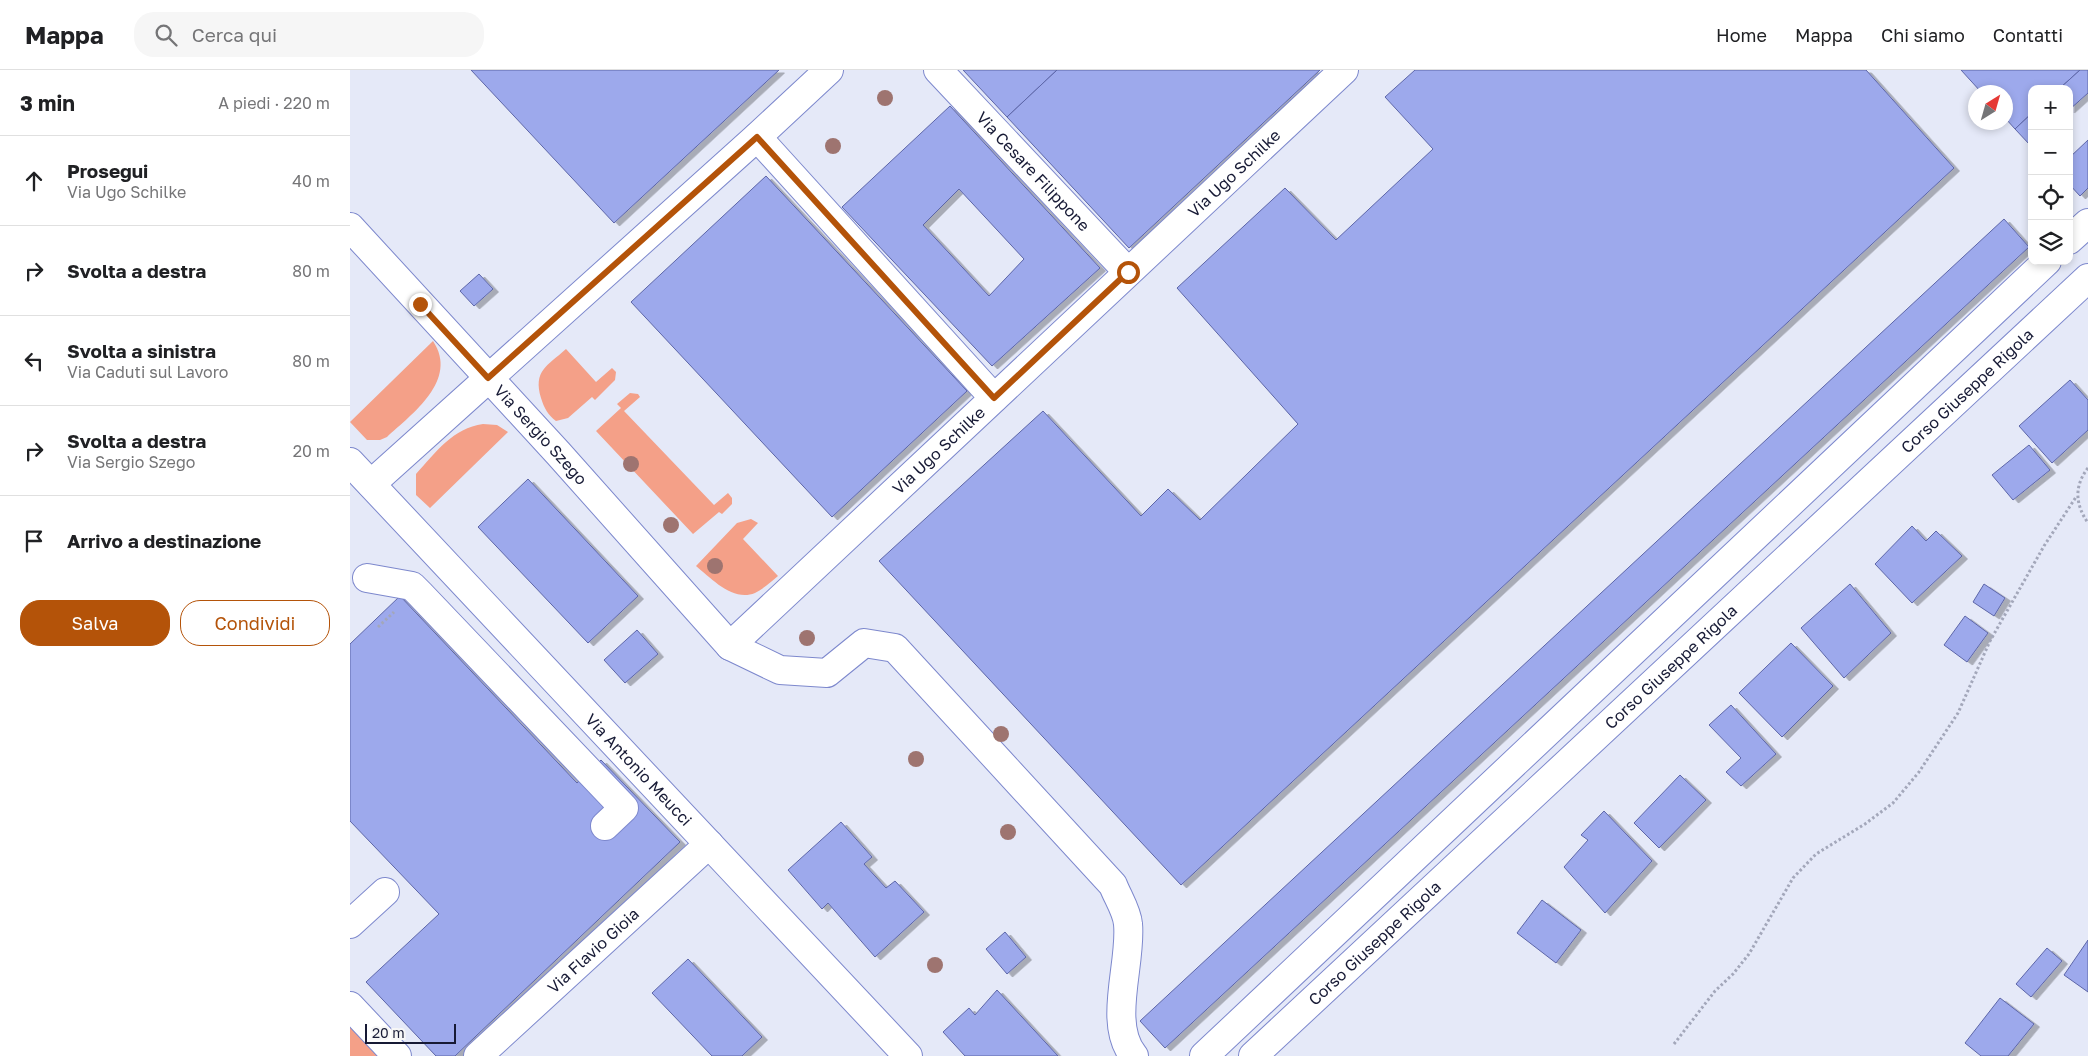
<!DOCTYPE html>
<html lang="it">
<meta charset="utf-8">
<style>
:root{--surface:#fff;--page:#f6f6f6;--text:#202124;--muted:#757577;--line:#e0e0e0;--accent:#b45309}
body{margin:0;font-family:"Golos Text",sans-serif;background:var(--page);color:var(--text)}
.controls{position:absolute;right:15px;top:15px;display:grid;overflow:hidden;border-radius:10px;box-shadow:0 2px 8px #0003}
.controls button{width:45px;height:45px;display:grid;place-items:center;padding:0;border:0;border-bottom:1px solid var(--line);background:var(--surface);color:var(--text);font:25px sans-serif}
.compass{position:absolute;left:1618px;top:15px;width:45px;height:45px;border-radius:50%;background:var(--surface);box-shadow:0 2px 8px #0003;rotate:37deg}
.scale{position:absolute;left:15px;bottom:12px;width:91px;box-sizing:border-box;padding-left:5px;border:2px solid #171a35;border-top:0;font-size:14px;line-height:18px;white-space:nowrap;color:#171a35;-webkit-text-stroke:4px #f7f7f7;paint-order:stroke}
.stop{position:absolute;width:15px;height:15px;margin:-11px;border:4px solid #b45309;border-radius:50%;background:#fff}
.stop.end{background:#b45309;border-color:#fff;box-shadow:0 1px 5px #0008}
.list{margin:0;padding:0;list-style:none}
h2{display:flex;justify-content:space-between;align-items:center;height:65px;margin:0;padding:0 20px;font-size:21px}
h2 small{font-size:16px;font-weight:400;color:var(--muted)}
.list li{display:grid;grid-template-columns:32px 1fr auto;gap:15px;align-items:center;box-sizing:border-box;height:90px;padding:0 20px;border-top:1px solid var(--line)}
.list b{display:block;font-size:19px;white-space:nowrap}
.list p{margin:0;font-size:16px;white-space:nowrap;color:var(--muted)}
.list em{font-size:16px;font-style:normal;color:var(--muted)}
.actions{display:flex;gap:10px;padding:15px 20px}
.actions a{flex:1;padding:11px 0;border:1px solid var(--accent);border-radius:20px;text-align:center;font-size:18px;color:var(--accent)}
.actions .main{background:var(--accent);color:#fff}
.icon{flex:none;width:28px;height:28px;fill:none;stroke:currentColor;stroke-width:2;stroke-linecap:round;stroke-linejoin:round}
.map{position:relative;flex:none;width:1738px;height:986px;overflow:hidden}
header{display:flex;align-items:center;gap:30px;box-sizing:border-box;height:70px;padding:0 25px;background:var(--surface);border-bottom:1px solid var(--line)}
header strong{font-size:24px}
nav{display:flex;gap:28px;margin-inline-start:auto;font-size:18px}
.search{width:350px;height:45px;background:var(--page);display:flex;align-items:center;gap:12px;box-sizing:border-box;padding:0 18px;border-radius:20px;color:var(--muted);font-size:19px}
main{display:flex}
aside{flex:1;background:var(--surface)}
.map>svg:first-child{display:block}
.green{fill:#f4a088}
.building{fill:#9da9ec;stroke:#5d66a8;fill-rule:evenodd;filter:url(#shadow)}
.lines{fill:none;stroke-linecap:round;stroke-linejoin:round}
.minor-casing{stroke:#7d88cd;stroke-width:30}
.path{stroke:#a3a7ba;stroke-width:3;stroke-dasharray:2.5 2.5;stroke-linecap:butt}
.minor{stroke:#fff;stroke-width:28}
.tree{fill:#9e7470}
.route{stroke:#b45309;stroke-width:6}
.labels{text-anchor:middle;stroke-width:4;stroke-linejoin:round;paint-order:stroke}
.street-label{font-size:16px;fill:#171a35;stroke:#f7f7f7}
</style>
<header>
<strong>Mappa</strong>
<div class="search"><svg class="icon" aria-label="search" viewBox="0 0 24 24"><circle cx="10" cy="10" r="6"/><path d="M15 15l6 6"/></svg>Cerca qui</div>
<nav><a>Home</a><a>Mappa</a><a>Chi siamo</a><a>Contatti</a></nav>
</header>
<main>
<aside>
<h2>3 min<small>A piedi · 220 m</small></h2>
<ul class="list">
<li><svg class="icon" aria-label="ahead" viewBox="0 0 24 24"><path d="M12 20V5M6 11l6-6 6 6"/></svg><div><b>Prosegui</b><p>Via Ugo Schilke</p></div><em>40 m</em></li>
<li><svg class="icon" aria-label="right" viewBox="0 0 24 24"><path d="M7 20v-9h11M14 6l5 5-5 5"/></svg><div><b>Svolta a destra</b></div><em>80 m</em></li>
<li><svg class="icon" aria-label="left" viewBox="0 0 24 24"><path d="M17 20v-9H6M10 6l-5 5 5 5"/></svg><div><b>Svolta a sinistra</b><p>Via Caduti sul Lavoro</p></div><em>80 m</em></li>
<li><svg class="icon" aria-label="right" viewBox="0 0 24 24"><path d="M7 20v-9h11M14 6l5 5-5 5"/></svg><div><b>Svolta a destra</b><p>Via Sergio Szego</p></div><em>20 m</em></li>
<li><svg class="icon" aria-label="arrive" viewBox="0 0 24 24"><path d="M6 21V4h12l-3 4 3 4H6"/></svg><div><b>Arrivo a destinazione</b></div></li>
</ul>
<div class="actions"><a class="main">Salva</a><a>Condividi</a></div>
</aside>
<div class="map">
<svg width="1738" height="986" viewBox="0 0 1738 986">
<defs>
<filter id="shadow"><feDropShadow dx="5.5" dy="3" stdDeviation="0" flood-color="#0004"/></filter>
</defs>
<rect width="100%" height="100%" fill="#e5e9f8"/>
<g class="green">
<path d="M83 271C109 310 62 344 37 367L30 370H17L0 352Z"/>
<path d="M216 279 246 312 262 298 266 302 265 310 245 330 242 327 218 348 206 351C198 345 194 338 191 328 183 301 197 296 216 279Z"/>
<polygon points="280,323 288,324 290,327 274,341 364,435 378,423 382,428 382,434 372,444 369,442 343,464 246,361 271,338 267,334"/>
<path d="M133 354 147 355 158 362 80 438 66 425V404C86 382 103 358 133 354Z"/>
<path d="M401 449 408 453 393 469 428 506C421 512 413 519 405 523 383 532 362 509 346 496L387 453Z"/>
<polygon points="0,954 32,986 0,986"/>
</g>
<g class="building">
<polygon points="121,0 429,0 264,153"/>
<polygon points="613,0 707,0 657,47"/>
<polygon points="707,0 970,0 779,178 657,47"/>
<polygon points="1065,0 1516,0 1604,98 831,815 529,491 693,341 791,446 818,419 850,450 948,354 827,218 935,118 986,170 1083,79 1035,27"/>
<polygon points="1611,0 1730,0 1709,19 1682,19 1682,43 1665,59 1656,49 1656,22 1631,22"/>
<polygon points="1730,0 1738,0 1738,23 1719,40 1719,19 1709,19"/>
<path d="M600 36 750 198 642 296 492 137ZM609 119 674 189 639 226 573 155Z"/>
<polygon points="1682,43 1682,74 1680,75 1665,59"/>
<polygon points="1738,70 1738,118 1730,126 1719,114 1719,88"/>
<polygon points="416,106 617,321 482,447 281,232"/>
<polygon points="1654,149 1679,177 815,978 790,951"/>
<polygon points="129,204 143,219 124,236 110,221"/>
<polygon points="1720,310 1738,330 1738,360 1702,393 1669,356"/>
<polygon points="1679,375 1700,400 1663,430 1642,405"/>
<polygon points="178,409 288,526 238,573 128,457"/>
<polygon points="1562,456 1576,471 1586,461 1612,486 1562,533 1525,494"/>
<polygon points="1500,514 1541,563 1494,608 1451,558"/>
<polygon points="1634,514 1655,528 1644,546 1623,532"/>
<polygon points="50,526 227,713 251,690 330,772 105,986 86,986 16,912 89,844 0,751 0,574"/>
<polygon points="1615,546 1638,563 1617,592 1594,575"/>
<polygon points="287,560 308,584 275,613 254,590"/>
<polygon points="1441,573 1483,616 1432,667 1389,623"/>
<polygon points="1381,635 1426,684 1391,716 1376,702 1391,688 1359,655"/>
<polygon points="1330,705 1356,730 1309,778 1284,753"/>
<polygon points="1254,741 1302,791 1255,843 1214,797 1238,770 1231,765"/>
<polygon points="491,752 522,787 514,794 536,818 545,811 574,842 525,887 478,833 472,839 438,800"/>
<polygon points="1192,830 1231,860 1206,893 1167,863"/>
<polygon points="655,862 676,887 657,904 636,879"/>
<polygon points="1738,870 1738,922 1714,905"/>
<polygon points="1697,878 1712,891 1681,927 1666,914"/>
<polygon points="338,889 412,967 392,986 362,986 302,923"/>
<polygon points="647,920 708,986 615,986 593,962 619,938 625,945"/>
<polygon points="1650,928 1684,954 1658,986 1631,986 1615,973"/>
</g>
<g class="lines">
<g class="minor-casing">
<g id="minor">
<path id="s1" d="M588 0 778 202"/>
<polyline points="407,67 644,328"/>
<path id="s2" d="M0 157 208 383 380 576 430 600 477 603 514 573 545 578 763 815C767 826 777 841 778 854 782 893 757 954 784 986"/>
<polyline points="1719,170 1738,153"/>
<path id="s3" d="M0 392 558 986"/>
<polyline points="21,414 407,67 479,0"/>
<polyline points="17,508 62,516 70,524 274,738 255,756"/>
<path id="s4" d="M380 576 994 0"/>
<polyline points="0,854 35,822"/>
<polyline points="0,936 47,986"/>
<path id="s5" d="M128 986 359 774"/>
<polyline points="854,986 1697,191"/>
<path id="s6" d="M903 986 1738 208"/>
</g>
</g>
<g class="path">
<path d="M1738 398C1724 416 1725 434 1738 453"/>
<polyline points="28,557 44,542"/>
<polyline points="1324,974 1365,921 1383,904 1399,884 1443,808 1466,784 1515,754 1543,733 1569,702 1608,643 1640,571 1694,476 1726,427"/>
</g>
<use href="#minor" class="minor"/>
</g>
<g class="tree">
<circle cx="535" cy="28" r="8"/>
<circle cx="483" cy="76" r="8"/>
<circle cx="281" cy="394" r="8"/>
<circle cx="321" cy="455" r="8"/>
<circle cx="365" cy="496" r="8"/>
<circle cx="457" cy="568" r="8"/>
<circle cx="651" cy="664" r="8"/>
<circle cx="566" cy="689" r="8"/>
<circle cx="658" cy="762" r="8"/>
<circle cx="585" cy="895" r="8"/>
</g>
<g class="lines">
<polyline class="route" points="70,234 138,308 407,67 644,328 778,202"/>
</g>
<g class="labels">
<g class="street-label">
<text dy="6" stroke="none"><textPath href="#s1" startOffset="139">Via Cesare Filippone</textPath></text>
<text dy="6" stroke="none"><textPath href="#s4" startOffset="691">Via Ugo Schilke</textPath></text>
<text dy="6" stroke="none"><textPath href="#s6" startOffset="976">Corso Giuseppe Rigola</textPath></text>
<text dy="6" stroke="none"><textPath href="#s2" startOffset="282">Via Sergio Szego</textPath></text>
<text dy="6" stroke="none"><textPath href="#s4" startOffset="286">Via Ugo Schilke</textPath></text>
<text dy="6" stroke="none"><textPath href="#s6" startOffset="571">Corso Giuseppe Rigola</textPath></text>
<text dy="6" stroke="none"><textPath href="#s3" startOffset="422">Via Antonio Meucci</textPath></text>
<text dy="6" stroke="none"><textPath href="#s6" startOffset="166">Corso Giuseppe Rigola</textPath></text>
<text dy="6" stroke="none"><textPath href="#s5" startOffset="156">Via Flavio Gioia</textPath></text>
</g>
</g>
</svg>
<div class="controls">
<button>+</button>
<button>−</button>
<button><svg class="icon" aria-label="locate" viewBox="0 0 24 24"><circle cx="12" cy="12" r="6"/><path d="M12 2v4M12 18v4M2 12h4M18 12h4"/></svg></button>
<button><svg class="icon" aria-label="layers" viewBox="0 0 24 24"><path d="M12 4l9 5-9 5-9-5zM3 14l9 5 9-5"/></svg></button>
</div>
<svg class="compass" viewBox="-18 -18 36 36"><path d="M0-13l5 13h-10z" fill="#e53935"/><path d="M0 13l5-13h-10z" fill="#757577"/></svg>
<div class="scale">20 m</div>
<div class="stop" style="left:778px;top:202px"></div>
<div class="stop end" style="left:70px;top:234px"></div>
</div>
</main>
